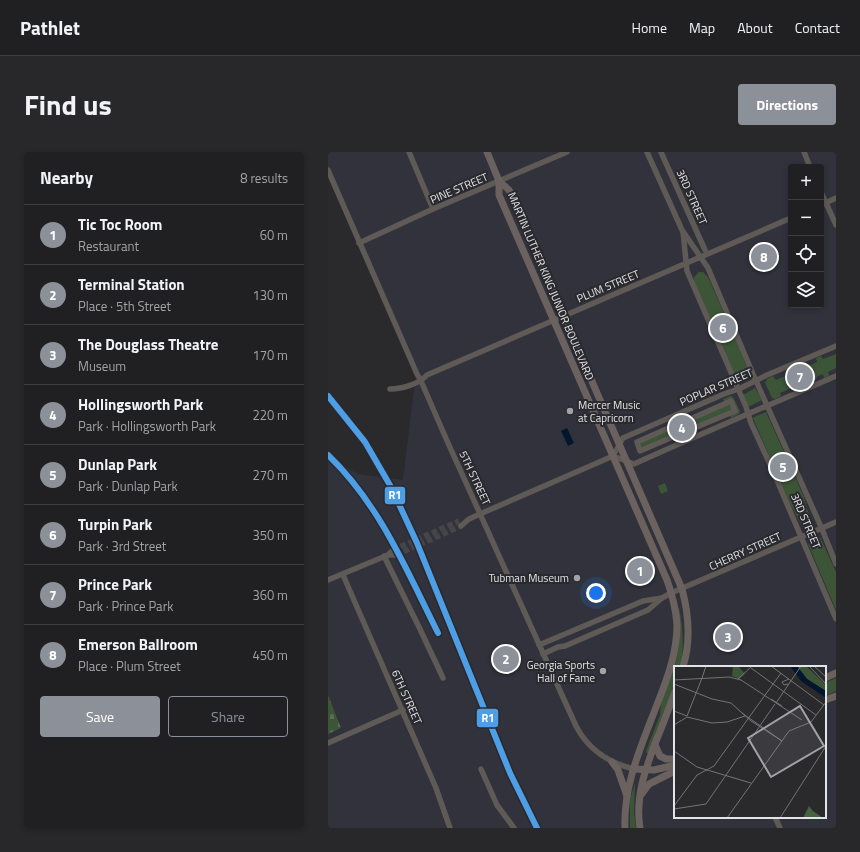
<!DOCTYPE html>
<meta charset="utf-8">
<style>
:root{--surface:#202022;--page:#28282a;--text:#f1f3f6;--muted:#a2a3a5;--line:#3d3e40;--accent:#8c9099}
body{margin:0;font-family:"Titillium Web",sans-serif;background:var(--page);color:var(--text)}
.controls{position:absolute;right:12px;top:12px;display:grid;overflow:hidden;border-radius:4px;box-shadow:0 2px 6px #0003}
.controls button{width:36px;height:36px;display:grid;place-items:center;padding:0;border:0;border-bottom:1px solid var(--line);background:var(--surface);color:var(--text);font:20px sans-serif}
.you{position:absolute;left:268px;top:441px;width:14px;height:14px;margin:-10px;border:3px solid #fff;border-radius:50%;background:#1a73e8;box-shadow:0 0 0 6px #1a73e833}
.badge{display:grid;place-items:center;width:26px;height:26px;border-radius:50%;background:var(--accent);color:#fff;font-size:13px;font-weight:700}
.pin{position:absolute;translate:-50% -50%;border:2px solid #fff;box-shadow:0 1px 4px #0006}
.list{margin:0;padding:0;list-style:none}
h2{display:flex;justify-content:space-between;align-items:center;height:52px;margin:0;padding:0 16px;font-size:17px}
h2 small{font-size:13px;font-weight:400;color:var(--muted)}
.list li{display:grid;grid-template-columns:26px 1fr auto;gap:12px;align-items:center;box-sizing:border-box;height:60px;padding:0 16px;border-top:1px solid var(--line)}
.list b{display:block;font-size:15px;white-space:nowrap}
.list p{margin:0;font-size:13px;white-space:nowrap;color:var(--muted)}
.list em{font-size:13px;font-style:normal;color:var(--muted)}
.actions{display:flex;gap:8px;padding:12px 16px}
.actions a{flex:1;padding:9px 0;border:1px solid var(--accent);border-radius:4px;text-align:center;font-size:14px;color:var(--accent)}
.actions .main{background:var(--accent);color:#fff}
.icon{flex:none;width:22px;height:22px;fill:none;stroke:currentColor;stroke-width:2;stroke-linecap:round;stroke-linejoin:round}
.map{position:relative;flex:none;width:508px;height:676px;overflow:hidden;border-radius:4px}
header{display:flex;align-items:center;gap:24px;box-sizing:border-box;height:56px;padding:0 20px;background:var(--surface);border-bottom:1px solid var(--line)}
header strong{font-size:19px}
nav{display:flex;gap:22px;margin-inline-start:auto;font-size:14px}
.intro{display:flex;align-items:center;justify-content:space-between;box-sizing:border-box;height:96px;padding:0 24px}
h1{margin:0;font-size:28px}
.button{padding:10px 18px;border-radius:4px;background:var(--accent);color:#fff;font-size:14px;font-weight:700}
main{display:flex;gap:24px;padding:0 24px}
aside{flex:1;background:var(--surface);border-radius:4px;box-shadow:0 2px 6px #0003}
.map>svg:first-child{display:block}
.built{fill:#31323b;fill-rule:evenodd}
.green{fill:#3c5537}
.cemetery{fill:url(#cemetery-stones)}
.water{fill:#04162e}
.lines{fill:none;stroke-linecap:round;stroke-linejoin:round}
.minor-tunnel{stroke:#464649;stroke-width:5.5;stroke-dasharray:5.5 3;stroke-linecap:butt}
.minor{stroke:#605a57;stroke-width:5.5}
.major{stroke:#6b625f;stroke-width:7}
.rail-1-casing{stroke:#29292e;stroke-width:9}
.rail-1{stroke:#4d9ee5;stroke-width:6}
.poi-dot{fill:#a2a3a6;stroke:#29292e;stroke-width:1.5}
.labels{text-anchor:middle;stroke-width:4;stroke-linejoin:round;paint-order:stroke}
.street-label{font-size:11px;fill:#e3e4e7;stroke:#29292e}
.poi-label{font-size:11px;fill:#e3e4e7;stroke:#29292e;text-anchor:end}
.inset-road{fill:none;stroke:#747477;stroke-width:1}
.view{fill:#a2a3a6;fill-opacity:0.15;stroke:#a2a3a6;stroke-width:2}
.inset-edge{fill:none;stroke:#e3e4e7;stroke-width:2}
.line-badge{stroke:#29292e;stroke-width:1.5}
.badge-label{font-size:11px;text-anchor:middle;font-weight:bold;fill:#fff}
</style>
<header>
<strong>Pathlet</strong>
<nav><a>Home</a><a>Map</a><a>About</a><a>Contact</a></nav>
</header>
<div class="intro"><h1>Find us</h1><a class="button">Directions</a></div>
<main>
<aside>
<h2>Nearby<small>8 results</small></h2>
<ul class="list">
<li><span class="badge">1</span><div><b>Tic Toc Room</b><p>Restaurant</p></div><em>60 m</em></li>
<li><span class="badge">2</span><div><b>Terminal Station</b><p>Place · 5th Street</p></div><em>130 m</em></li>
<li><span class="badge">3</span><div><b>The Douglass Theatre</b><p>Museum</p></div><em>170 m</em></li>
<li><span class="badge">4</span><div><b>Hollingsworth Park</b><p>Park · Hollingsworth Park</p></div><em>220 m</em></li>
<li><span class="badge">5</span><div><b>Dunlap Park</b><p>Park · Dunlap Park</p></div><em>270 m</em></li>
<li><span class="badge">6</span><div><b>Turpin Park</b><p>Park · 3rd Street</p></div><em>350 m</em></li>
<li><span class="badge">7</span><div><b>Prince Park</b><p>Park · Prince Park</p></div><em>360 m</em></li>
<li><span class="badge">8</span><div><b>Emerson Ballroom</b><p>Place · Plum Street</p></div><em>450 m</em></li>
</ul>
<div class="actions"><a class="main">Save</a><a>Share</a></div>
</aside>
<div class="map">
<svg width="508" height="676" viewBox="0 0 508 676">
<defs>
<pattern id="cemetery-stones" width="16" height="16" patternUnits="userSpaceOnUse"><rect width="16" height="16" fill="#3c5537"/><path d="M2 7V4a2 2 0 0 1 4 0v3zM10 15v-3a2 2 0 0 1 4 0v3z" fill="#586d54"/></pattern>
</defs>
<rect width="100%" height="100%" fill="#2a2a2d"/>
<path class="built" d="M0 0H508V676H0V305L30 322 75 328 88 221 0 25ZM463 15H493V153H463ZM347 515H497V665H347Z"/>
<g class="green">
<polygon points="371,120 375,120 380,125 398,166 402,173 422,223 408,228 366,129 366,125"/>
<polygon points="508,202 508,216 500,220 501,224 496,226 495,222 452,241 453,244 447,247 444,246 437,231 439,227 445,224 448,228 489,210 488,206 493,204 495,207"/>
<polygon points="427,236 434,248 420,255 415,243"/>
<polygon points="402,244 405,245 412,259 411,262 403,266 401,262 359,281 361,285 355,287 354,283 313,301 310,287 348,271 347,267 352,265 354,269 396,250 395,247"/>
<polygon points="438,260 476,345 479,357 483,367 473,372 461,350 425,266 426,265"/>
<polygon points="337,331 340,339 333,342 330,334"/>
<polygon points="492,385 508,420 508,458 480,392"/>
<path d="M350 456H351C355 473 356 498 353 515H347V533L321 599 319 602 318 599 332 563 333 550 348 509 351 488Z"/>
<polygon points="508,526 508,539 497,544 497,531"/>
<polygon points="307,631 306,660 308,676 302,676 302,648"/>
</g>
<polygon class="cemetery" points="0,543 13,576 0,582"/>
<polygon class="water" points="239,276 246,291 240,294 233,279"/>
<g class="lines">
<g class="minor-tunnel">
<polyline points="65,398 131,369"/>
<polyline points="68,403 133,374"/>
</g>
<g class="minor">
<polyline points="81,0 105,57"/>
<polyline points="319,0 354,78 380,116 425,222 494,377 508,412"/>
<polyline points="333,0 377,98"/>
<polyline points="476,0 482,15"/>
<path d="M0 18 89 222 93 229 120 291 248 574C260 597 281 611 306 617"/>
<polyline points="493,40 508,73"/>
<polyline points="493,53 508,46"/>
<polyline points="355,80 359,119 418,255 423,271 445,319 508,467"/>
<polyline points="31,91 105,57 239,0"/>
<polygon points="485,222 486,225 465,234 464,231"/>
<path d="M62 237C74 237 91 232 99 223L463 66"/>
<polygon points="403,249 407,259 364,277 360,268"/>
<polygon points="343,275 347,284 312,299 309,290"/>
<path d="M285 304 306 312C373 282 441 253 508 224"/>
<polygon points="456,316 457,318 455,319 454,317"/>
<polyline points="133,374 141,367 152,362 285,304 295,286 396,242 413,236 439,223 508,194"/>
<polyline points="60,403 68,403"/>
<polyline points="56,404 91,475 115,526"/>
<polyline points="15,423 108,636 122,676"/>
<polyline points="0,428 60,403 65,398"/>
<polyline points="211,493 315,449 334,446"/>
<polyline points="215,502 230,495 237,494 320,458 334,446 343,441 508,370"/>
<polyline points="0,591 75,558"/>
<polyline points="153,617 169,653 186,676"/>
<polyline points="447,665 452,676"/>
</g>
<g class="major">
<path d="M159 0 171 29V43L339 428C344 442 348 458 349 473 349 500 340 525 330 550 315 590 295 632 297 676"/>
<path d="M171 29 181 38 354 437C361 463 363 489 355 515"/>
<polyline points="497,526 508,521"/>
<polyline points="497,548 508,544"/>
<polyline points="327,593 332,604 338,607 347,607"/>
<polyline points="284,610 290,618 299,644"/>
<polyline points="306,617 326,618 347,613"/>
<polyline points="313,643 321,632 347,619"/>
<path d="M312 676C307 645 317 618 328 589 335 573 341 556 347 540"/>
</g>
<g class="rail-1-casing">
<g id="rail-1">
<polyline points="0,244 37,290 63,335 89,391 182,621 209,676"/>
<path d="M0 303C52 353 78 417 110 481"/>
</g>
</g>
<use href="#rail-1" class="rail-1"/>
</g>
<g class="poi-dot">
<circle cx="242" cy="259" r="4"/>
<circle cx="249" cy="426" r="4"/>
<circle cx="275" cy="519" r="4"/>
</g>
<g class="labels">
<g class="street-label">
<text transform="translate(131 36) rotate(-23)" y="4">PINE STREET</text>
<text transform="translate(364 45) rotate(66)" y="4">3RD STREET</text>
<text transform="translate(223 134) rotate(67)" y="4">MARTIN LUTHER KING JUNIOR BOULEVARD</text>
<text transform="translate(280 134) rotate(-23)" y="4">PLUM STREET</text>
<text transform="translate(388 235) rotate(-23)" y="4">POPLAR STREET</text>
<text transform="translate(147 326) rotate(65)" y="4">5TH STREET</text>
<text transform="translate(478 369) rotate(67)" y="4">3RD STREET</text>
<text transform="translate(417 399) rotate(-24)" y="4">CHERRY STREET</text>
<text transform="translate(79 545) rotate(66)" y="4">6TH STREET</text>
</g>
<g class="poi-label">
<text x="250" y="257" text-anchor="start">Mercer Music<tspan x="250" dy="13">at Capricorn</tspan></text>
<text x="241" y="430">Tubman Museum</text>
<text x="267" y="517">Georgia Sports<tspan x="267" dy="13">Hall of Fame</tspan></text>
</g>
</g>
<g transform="translate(346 514)">
<rect width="152" height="152" fill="#2a2a2d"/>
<path d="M59 0H64L71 8 65 13 58 10ZM123 0H132L152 19V25L133 13Z" fill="#3c5537"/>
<path d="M135 140 139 145 149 152H129Z" fill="#46633f"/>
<path d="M116 0H123L133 13 152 25V32L127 15Z" fill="#04162e"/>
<path class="inset-road" d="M97 0 150 39M135 0 152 18M140 0 152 11M77 2 142 49M28 12 32 0M64 13 78 0M0 14 55 11 67 14 128 54M0 18 38 33 57 37 77 55 108 75 68 47M114 18 110 19 108 16 115 13M97 33 108 40M102 37 127 0M0 45 13 50 28 12M0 59 13 51 38 57 53 56 71 50M0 85 23 101 77 117M0 140 23 109 40 100 107 7M0 143 32 138 101 38M53 152 115 65 137 56 152 36M106 152 152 80"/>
<path class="view" d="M126 40 150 80 97 111 74 72Z"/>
<rect width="152" height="152" class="inset-edge"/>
</g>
<g class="line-badge">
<rect x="56" y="334" width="22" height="19" rx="4" fill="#4d9ee5"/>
<rect x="148" y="556" width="23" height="20" rx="4" fill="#4d9ee5"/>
</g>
<g class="badge-label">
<text x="67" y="347">R1</text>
<text x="160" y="570">R1</text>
</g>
</svg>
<div class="controls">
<button>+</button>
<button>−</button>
<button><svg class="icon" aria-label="locate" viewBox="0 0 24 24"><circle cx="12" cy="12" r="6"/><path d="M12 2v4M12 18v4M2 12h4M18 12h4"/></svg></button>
<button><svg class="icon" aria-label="layers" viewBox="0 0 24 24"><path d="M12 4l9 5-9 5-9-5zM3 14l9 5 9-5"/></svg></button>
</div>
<div class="you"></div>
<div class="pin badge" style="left:312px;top:419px">1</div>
<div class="pin badge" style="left:178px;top:507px">2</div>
<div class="pin badge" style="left:400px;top:485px">3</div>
<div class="pin badge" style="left:354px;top:276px">4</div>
<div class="pin badge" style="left:455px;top:315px">5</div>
<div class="pin badge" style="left:395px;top:176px">6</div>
<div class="pin badge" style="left:472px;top:225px">7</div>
<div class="pin badge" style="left:436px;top:105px">8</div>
</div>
</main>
